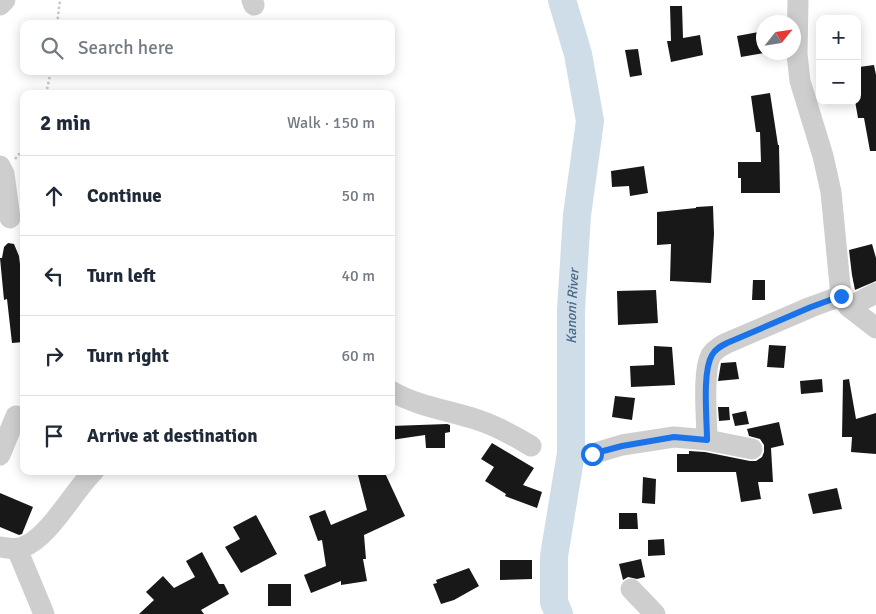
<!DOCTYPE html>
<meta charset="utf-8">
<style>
:root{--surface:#fff;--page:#f2f2f3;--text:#1f2937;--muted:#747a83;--line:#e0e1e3}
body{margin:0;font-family:Signika,sans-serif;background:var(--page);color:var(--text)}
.controls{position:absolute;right:15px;top:15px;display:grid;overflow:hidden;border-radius:10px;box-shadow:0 2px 12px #0003}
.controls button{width:45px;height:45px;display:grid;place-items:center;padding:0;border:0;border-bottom:1px solid var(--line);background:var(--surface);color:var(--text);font:25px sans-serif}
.compass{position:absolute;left:756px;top:15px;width:45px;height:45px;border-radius:50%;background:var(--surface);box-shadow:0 2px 12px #0003;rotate:60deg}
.stop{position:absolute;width:15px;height:15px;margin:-11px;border:4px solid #1a73e8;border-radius:50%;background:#fff}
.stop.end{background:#1a73e8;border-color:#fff;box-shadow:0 1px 5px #0008}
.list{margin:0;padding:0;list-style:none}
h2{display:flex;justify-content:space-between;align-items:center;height:65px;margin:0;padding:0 20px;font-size:21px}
h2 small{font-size:16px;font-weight:400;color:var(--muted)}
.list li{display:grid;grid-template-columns:32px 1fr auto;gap:15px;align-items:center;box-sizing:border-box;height:80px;padding:0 20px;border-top:1px solid var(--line)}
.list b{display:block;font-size:19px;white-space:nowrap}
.list em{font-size:16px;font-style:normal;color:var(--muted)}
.icon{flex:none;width:28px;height:28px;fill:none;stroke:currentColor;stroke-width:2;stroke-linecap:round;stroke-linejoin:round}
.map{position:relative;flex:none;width:876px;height:614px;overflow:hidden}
.search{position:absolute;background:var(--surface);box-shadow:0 2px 12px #0003;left:20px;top:20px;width:375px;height:55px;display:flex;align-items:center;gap:12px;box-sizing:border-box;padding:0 18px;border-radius:10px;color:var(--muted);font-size:19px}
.panel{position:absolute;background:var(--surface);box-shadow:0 2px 12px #0003;left:20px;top:90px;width:375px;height:385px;border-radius:10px}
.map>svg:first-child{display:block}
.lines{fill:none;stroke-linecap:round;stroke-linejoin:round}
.river{stroke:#cfdde9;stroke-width:28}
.building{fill:#181818}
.path{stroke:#c8c8c8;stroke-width:2.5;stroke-dasharray:2.5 2.5;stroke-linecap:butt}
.minor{stroke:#cecece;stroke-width:21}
.route{stroke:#1a73e8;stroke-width:6}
.labels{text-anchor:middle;stroke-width:5;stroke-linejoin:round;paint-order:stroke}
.water-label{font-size:14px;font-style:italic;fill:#476a8b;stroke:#fff}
</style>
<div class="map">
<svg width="876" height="614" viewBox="0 0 876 614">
<rect width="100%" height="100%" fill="#fff"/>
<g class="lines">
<path class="river" id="s1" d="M559 614 554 602V556L571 453V310L577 215 590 121 578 54 562 0"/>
</g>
<g class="building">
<polygon points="670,6 682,6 683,38 700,35 703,55 671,62 667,41 671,41"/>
<polygon points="764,31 764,53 741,57 737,36"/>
<polygon points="638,49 642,75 630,77 625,50"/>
<polygon points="874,65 876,75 876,151 870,151 864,118 858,118 855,101 857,101 857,72 860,71 859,67"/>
<polygon points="770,93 778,145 779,145 780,193 741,193 741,178 738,178 738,162 761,162 760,132 756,132 751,96"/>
<polygon points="644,166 648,193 630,196 629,186 612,187 611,171"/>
<polygon points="713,206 714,234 711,283 670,281 671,244 657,245 657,212 696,208 696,207"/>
<polygon points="8,243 14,244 19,256 24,297 24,342 12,343 7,299 4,300 0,258 2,258 4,247"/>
<polygon points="872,244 876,258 876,281 855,290 852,275 849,250"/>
<polygon points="753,280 765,280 765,300 752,300"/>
<polygon points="656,290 658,323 618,325 617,291"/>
<polygon points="769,345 786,346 784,368 767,367"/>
<polygon points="654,346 672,347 675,385 631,387 630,366 654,365"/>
<polygon points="736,362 739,379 718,381 721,363"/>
<polygon points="822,379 823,392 801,394 800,381"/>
<polygon points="849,379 856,419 876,413 876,454 851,452 852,437 842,437 843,380"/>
<polygon points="615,396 635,398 632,420 612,417"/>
<polygon points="718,407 729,407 730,420 719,421"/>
<polygon points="746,411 749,424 735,426 732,414"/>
<polygon points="779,422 784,445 771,448 773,482 758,482 761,499 741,502 736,472 677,472 677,454 689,454 689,451 705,452 750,461 756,461 762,457 764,452 764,445 760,439 749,436 747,429"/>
<polygon points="447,424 450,425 450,432 445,433 445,448 426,448 425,435 391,440 391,426"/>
<polygon points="492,443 534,468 523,485 542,492 537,508 505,496 506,494 485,481 494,467 481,459"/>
<polygon points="371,471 384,471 405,516 364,535 366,559 363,559 367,581 341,585 341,581 311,593 304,575 326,566 322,540 318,541 309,516 325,510 331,525 367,510 358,475"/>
<polygon points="643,477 656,479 655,504 642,503"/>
<polygon points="837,488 842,509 813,514 808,494"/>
<polygon points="0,493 33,507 22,534 19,535 0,527"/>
<polygon points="619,513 637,513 638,529 619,529"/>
<polygon points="256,515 277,554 241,573 225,547 240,539 233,527"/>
<polygon points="664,539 665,555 648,556 648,540"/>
<polygon points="202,552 219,584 224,584 229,594 201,610 204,614 139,614 154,600 146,592 163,576 174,588 195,577 186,561"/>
<polygon points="641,559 645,577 637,579 628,577 623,580 619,564"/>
<polygon points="500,560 532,560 532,579 500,580"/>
<polygon points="469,568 479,586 454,600 441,604 433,584 437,583 436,580"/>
<rect x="268" y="584" width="23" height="22"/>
</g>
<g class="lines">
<g class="path">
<polyline points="57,24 60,0"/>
<polyline points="46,94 51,71"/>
<polyline points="15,159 24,148"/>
</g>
<g class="minor">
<polyline points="252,0 254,5"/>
<polyline points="798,0 797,54 800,81 823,156 831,192 841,296 849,307 876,328"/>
<polyline points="0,5 5,0"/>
<polyline points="0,166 4,174 10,218"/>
<polyline points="849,307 876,293"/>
<path d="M391 391C417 406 447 410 475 419 495 425 513 435 531 446"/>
<path d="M707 440C707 419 702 372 711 355 715 349 721 346 727 343L811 307 841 296"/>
<polyline points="592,454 622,445 674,437 707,440 752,449"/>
<polyline points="0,455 16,416"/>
<path d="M0 547C8 548 15 550 23 547 49 538 74 490 94 471"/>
<polyline points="17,549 44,614"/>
<polyline points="631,589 655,614"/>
</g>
</g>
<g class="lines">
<path class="route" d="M592 454 622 446 674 437 707 440C707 419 702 372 712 355 715 349 721 346 727 343L811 307 841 296"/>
</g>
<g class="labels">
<g class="water-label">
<text dy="5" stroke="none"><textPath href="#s1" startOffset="310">Kanoni River</textPath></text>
</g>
</g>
</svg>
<div class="controls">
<button>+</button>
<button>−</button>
</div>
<svg class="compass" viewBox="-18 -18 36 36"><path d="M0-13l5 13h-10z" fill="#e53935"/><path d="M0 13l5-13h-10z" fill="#747a83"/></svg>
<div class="stop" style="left:592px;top:454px"></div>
<div class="stop end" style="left:841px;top:296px"></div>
<div class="search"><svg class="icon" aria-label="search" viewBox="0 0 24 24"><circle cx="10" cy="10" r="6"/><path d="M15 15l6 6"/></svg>Search here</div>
<section class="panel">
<h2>2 min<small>Walk · 150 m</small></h2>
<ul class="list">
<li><svg class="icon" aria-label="ahead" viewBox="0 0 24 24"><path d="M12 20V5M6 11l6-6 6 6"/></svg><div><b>Continue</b></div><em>50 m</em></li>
<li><svg class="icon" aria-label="left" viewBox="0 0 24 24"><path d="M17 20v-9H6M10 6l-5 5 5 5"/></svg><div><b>Turn left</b></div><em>40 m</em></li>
<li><svg class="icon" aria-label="right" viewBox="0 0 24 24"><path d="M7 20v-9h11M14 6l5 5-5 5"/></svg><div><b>Turn right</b></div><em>60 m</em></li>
<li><svg class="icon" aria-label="arrive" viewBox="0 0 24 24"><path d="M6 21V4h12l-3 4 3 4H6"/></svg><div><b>Arrive at destination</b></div></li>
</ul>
</section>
</div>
